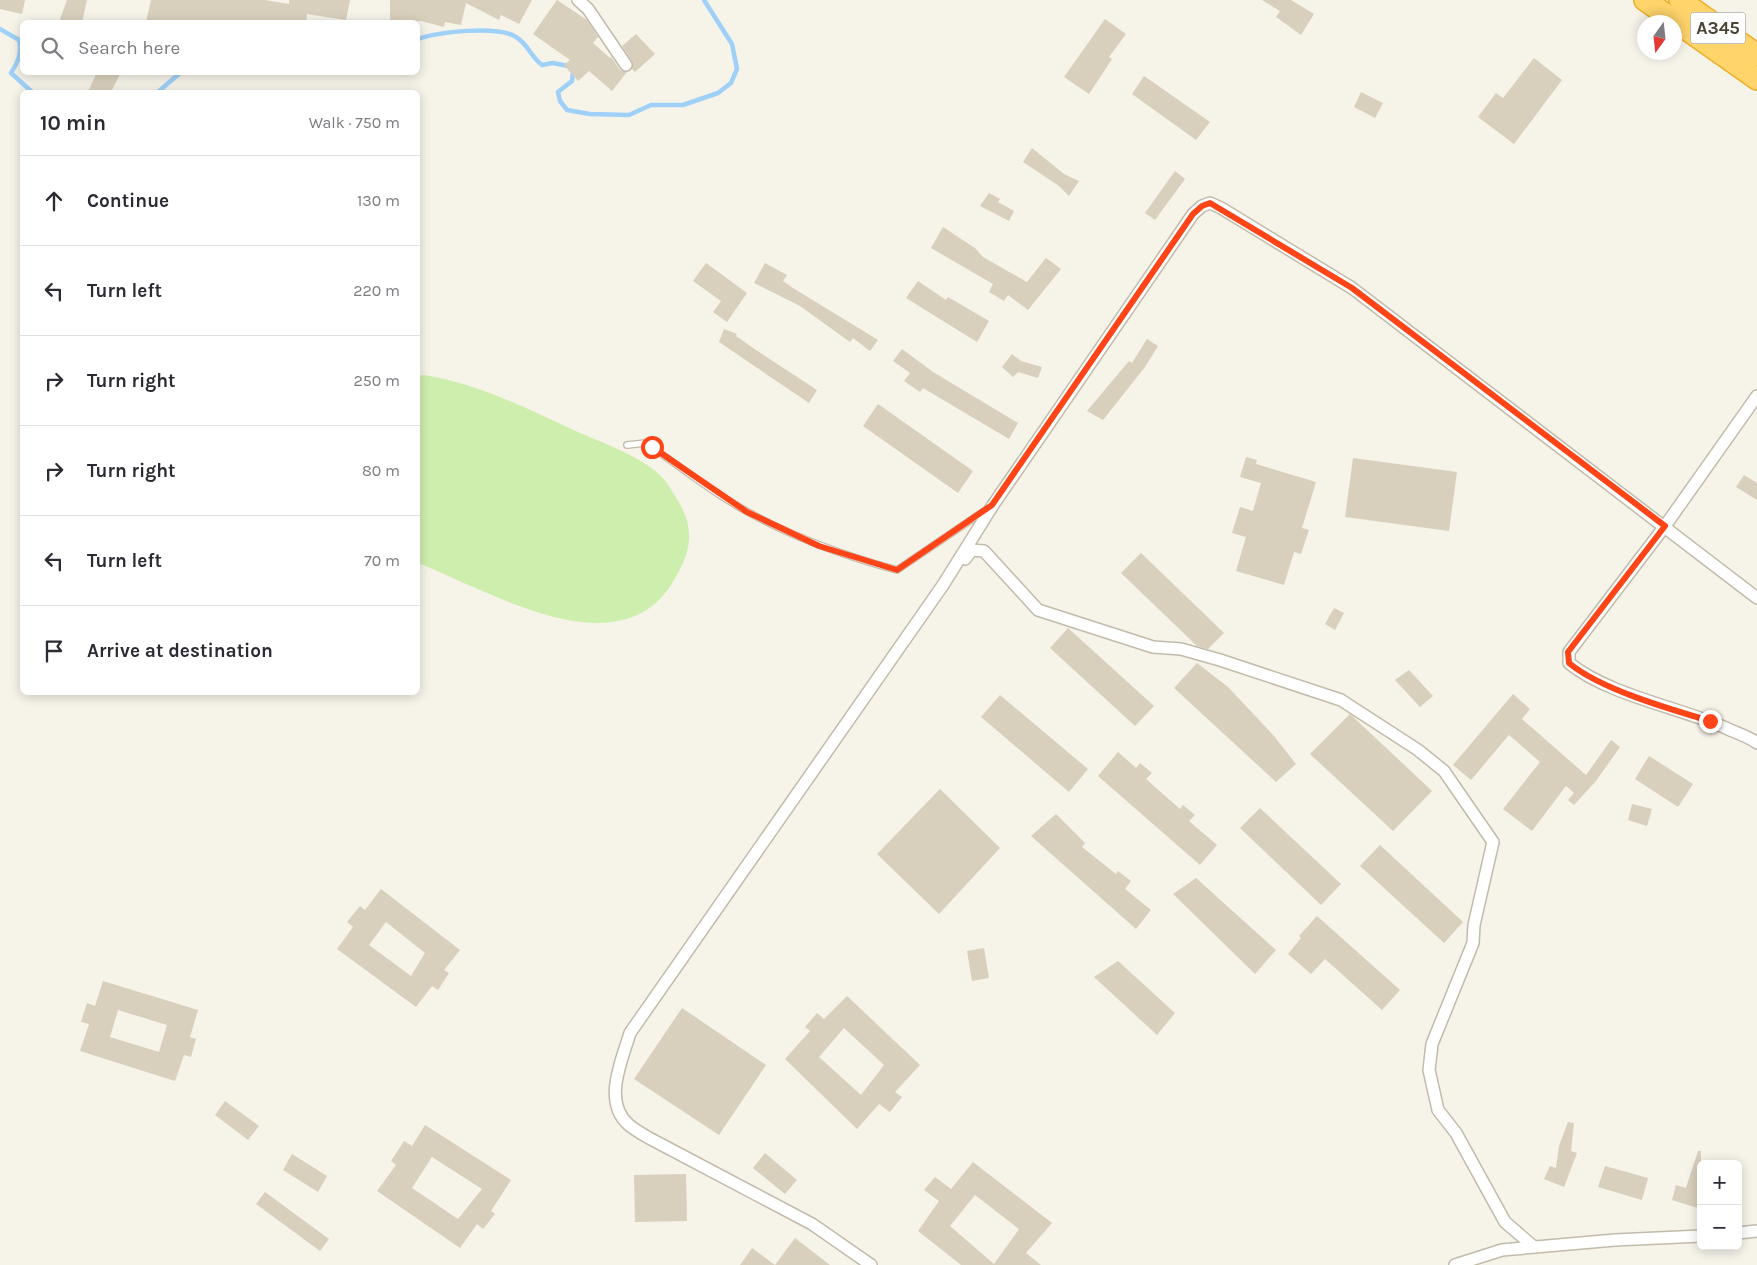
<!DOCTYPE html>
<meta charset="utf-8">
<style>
:root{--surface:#fff;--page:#f2f2f3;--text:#2b2b33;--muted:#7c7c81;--line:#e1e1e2}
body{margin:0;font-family:Karla,sans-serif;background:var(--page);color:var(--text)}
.controls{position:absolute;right:15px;bottom:15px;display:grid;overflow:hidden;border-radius:8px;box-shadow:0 2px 12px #0003}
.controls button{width:45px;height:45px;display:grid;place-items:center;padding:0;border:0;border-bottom:1px solid var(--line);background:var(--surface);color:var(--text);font:25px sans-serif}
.compass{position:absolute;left:1637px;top:15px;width:45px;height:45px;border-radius:50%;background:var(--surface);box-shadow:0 2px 12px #0003;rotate:195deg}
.stop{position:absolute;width:15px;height:15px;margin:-11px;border:4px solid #ff4417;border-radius:50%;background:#fff}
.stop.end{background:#ff4417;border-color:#fff;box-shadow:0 1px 5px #0008}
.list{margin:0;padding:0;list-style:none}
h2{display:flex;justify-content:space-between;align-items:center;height:65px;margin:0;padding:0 20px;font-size:21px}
h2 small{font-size:16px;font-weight:400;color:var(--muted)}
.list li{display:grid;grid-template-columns:32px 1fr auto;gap:15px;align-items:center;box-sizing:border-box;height:90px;padding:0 20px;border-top:1px solid var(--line)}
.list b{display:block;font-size:19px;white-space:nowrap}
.list em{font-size:16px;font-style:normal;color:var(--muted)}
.icon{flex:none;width:28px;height:28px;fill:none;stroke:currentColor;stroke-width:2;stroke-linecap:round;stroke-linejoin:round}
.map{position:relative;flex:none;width:1757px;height:1265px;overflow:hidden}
.search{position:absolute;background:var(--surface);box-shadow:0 2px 12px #0003;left:20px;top:20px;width:400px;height:55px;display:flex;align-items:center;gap:12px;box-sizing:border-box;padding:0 18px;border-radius:8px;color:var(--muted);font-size:19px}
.panel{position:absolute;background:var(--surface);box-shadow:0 2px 12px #0003;left:20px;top:90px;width:400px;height:605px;border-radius:8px}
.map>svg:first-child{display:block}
.garden{fill:#ceeead}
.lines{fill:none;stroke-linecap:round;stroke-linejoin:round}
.stream{stroke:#9fd0f8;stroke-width:4.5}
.building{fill:#d9cfbd;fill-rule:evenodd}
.lane-casing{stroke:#c3bbaa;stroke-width:8}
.street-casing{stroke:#c3bbaa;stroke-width:14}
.highway-casing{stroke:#efaf2a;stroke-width:24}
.lane{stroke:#fff;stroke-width:5.5}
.street{stroke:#fff;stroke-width:11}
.highway{stroke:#ffd46b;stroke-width:21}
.route{stroke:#ff4417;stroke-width:6}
.labels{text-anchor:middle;stroke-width:5;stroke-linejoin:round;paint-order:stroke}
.shield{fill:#fff;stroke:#817c72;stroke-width:1}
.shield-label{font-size:18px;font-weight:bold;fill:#4b4436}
</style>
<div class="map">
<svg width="1757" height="1265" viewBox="0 0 1757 1265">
<rect width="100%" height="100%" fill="#f6f3e9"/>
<path class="garden" d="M424 375C475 383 522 406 569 428 597 441 629 451 654 470 663 476 669 486 675 496 695 526 693 549 674 580 657 610 631 623 596 623 539 622 470 584 418 563V376Z"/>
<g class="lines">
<g class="stream">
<path d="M0 29 19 40C22 53 18 62 11 73L32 92"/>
<path d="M418 39C438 32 498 25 516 37 528 44 531 57 542 65L553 63 568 66"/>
<polyline points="573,71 572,81 558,92 560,101 567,110 590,114 629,115 651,105 683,105 718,93 731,83 737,69 732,44 704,0"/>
<polyline points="158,92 181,72"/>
</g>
</g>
<g class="building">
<polygon points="0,0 25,0 22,14 0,9"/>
<polygon points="67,0 87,0 82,22 59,22"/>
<polygon points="151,0 265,0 289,4 289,0 350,0 346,20 307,14 306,22 146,22"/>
<polygon points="390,0 532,0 519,24 501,15 499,20 466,3 461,25 445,22 444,27 421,21 390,22"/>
<polygon points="557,0 587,20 598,37 593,43 610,58 611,57 620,70 627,72 612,91 589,71 578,81 564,65 570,60 533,34"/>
<polygon points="1262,0 1291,0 1314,14 1301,35 1276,17 1280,11"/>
<polygon points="1105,19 1126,34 1109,57 1112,59 1089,94 1064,77"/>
<polygon points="636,34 655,54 635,72 632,69 632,61 622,46"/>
<polygon points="1534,58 1562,80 1514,144 1478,117 1496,93 1503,98"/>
<polygon points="97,72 121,72 111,92 88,92"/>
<polygon points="1144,76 1210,122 1196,140 1132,94"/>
<polygon points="1361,92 1383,103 1375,118 1354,107"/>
<polygon points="1032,148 1064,174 1079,181 1069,196 1059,186 1023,162"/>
<polygon points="1175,171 1185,179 1155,220 1145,213"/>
<polygon points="989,193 1000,199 998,202 1014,211 1009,221 980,206"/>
<polygon points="943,227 975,248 983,257 1027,282 1046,258 1061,269 1028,310 1008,295 1004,301 989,292 993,284 931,248"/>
<polygon points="706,263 747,293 727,322 713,312 721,301 693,281"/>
<polygon points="765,263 787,275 783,281 793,288 878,340 870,351 853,338 850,342 800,306 754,283"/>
<polygon points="918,281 946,300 948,297 989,321 977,342 906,298"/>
<polygon points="724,329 737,334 736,336 756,350 817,390 809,403 719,342"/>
<polygon points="1147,339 1158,346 1145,367 1103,420 1087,411 1129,361 1132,363"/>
<polygon points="902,349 933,372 1018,423 1009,439 923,388 920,392 904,381 910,373 893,361"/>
<polygon points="1012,354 1021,361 1042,367 1038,378 1018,372 1013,377 1002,367"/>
<polygon points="878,404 973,471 958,493 863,426"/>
<polygon points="1246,457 1257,460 1256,464 1316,482 1302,528 1309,530 1301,554 1294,552 1284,585 1236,571 1246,537 1232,533 1240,507 1253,511 1261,483 1240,477"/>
<polygon points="1353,458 1457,472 1449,531 1345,517"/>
<polygon points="1744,475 1757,483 1757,500 1736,487"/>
<polygon points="1141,553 1224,633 1208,649 1197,646 1121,573"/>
<polygon points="1334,608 1344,613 1335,630 1325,624"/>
<polygon points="1068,628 1154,706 1135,726 1050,648"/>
<polygon points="1197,663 1228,687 1274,736 1296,764 1276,782 1174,688"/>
<polygon points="1409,670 1433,696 1420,707 1395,680"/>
<polygon points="1513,694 1530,709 1522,719 1586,775 1611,740 1620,747 1596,781 1574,805 1568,800 1574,793 1566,786 1532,831 1503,809 1540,762 1509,735 1471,780 1453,765"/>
<polygon points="1000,695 1088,769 1069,792 981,717"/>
<polygon points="1350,714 1432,791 1393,831 1310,754"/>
<polygon points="1118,752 1136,768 1140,763 1152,773 1146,779 1180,809 1183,805 1195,815 1189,821 1217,845 1200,865 1098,776"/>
<polygon points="1649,756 1693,784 1678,807 1635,779"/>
<polygon points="940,789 1000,848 939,914 877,854"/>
<polygon points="1632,804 1652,809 1647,826 1628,820"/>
<polygon points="1260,808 1341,884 1321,905 1240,828"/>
<polygon points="1056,814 1085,843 1082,847 1116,874 1118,871 1131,881 1125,889 1151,910 1136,929 1031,836"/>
<polygon points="1380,845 1463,922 1444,943 1360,866"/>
<polygon points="1196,878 1276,950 1255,974 1173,894"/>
<path d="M381 889 460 950 444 970 449 973 438 990 432 986 416 1007 337 949 353 927 347 922 360 906 365 910ZM386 922 425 953 411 976 369 945Z"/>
<polygon points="1317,916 1400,990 1382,1010 1325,959 1311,974 1288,954 1301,938 1299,936"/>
<polygon points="984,948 989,978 972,981 967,951"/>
<polygon points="1118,961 1175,1013 1157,1035 1094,977"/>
<path d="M103 981 198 1010 190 1037 196 1039 191 1057 184 1055 175 1081 80 1051 89 1024 81 1022 87 1003 95 1006ZM118 1010 167 1025 159 1052 110 1037Z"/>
<path d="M847 996 920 1065 895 1092 902 1097 890 1112 879 1104 857 1129 785 1059 810 1031 805 1027 817 1013 824 1019ZM844 1028 884 1065 861 1095 819 1057Z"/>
<polygon points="682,1008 766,1065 719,1135 634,1079"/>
<polygon points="225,1101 259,1126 248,1140 215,1115"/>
<polygon points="1568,1122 1574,1123 1571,1151 1577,1153 1564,1187 1544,1179 1550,1166 1556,1168 1559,1146"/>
<path d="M425 1125 511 1180 491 1211 495 1214 483 1229 477 1224 460 1248 377 1191 396 1165 391 1161 404 1141 412 1146ZM432 1157 482 1189 458 1219 412 1188Z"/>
<polygon points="1698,1151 1701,1151 1701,1209 1672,1200 1676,1185 1686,1188"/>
<polygon points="765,1153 797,1180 785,1194 753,1168"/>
<polygon points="292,1154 327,1176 318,1192 283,1170"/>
<path d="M973 1162 1052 1223 1026 1253 1041 1265H961L918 1231 939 1201 924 1190 935 1177 951 1189ZM975 1195 1019 1229 994 1264 950 1226Z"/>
<polygon points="1605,1166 1648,1178 1642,1200 1598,1187"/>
<polygon points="686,1174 687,1221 635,1222 634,1175"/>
<polygon points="265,1192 329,1239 320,1251 256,1204"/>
<polygon points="795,1238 830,1265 775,1265"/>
<polygon points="752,1248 775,1265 740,1265"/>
</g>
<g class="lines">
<g class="lane-casing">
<path id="lane" d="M627 445 646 443C680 466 712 493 748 512 795 538 845 556 897 570L987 509"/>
</g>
<g class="street-casing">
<g id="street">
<polyline points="578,0 588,9 626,65"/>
<path d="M1757 396 1665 526 1569 652V663C1608 695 1678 707 1726 728 1736 733 1748 736 1757 743"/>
<polyline points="965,559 972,550 984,551 1038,610 1153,647 1181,649 1220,660 1341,700 1418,750 1444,771 1493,842 1474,925 1473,943 1432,1044 1429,1070 1438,1110 1456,1133 1505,1222 1534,1247"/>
<polyline points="1738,1233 1757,1231"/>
<path d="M871 1265 812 1224 649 1138C642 1134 635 1130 629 1125 602 1102 622 1060 630 1033L943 585 993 505 1193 214 1202 206 1210 203 1221 208 1352 288 1757 598"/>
<polyline points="1455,1265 1502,1250 1615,1240 1701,1236"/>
</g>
</g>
<g class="highway-casing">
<g id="highway">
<polyline points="1645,0 1757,79"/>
<polyline points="1680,0 1757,55"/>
</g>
</g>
<use href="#lane" class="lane"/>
<use href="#street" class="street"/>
<use href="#highway" class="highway"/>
</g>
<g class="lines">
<path class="route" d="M652 447 747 512 819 546 897 570 992 505 1193 214 1202 206 1210 203 1352 288 1665 526 1568 652 1569 663C1600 689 1669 709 1710 721"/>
</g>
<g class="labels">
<rect class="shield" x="1690.5" y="12.5" width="55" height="31" rx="4"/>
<g class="shield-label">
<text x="1718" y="34">A345</text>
</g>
</g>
</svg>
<div class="controls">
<button>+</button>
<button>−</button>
</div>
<svg class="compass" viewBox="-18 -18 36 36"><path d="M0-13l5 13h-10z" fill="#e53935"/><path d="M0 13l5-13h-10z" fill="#7c7c81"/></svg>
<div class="stop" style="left:652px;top:447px"></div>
<div class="stop end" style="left:1710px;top:721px"></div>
<div class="search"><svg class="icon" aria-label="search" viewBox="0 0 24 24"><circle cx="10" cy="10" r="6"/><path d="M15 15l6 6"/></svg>Search here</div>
<section class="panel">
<h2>10 min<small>Walk · 750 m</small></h2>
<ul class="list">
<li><svg class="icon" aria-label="ahead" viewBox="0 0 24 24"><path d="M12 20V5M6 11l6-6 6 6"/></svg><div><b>Continue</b></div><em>130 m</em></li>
<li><svg class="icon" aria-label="left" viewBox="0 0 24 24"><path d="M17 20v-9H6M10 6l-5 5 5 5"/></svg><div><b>Turn left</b></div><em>220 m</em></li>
<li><svg class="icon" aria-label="right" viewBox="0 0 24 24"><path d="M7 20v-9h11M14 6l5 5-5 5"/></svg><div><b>Turn right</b></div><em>250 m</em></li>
<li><svg class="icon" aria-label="right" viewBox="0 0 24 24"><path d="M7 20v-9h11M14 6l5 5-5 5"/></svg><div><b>Turn right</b></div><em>80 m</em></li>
<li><svg class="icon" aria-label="left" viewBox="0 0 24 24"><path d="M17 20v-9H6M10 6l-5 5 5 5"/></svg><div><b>Turn left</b></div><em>70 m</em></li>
<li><svg class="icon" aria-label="arrive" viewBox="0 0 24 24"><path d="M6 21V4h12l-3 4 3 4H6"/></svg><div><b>Arrive at destination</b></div></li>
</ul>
</section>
</div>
